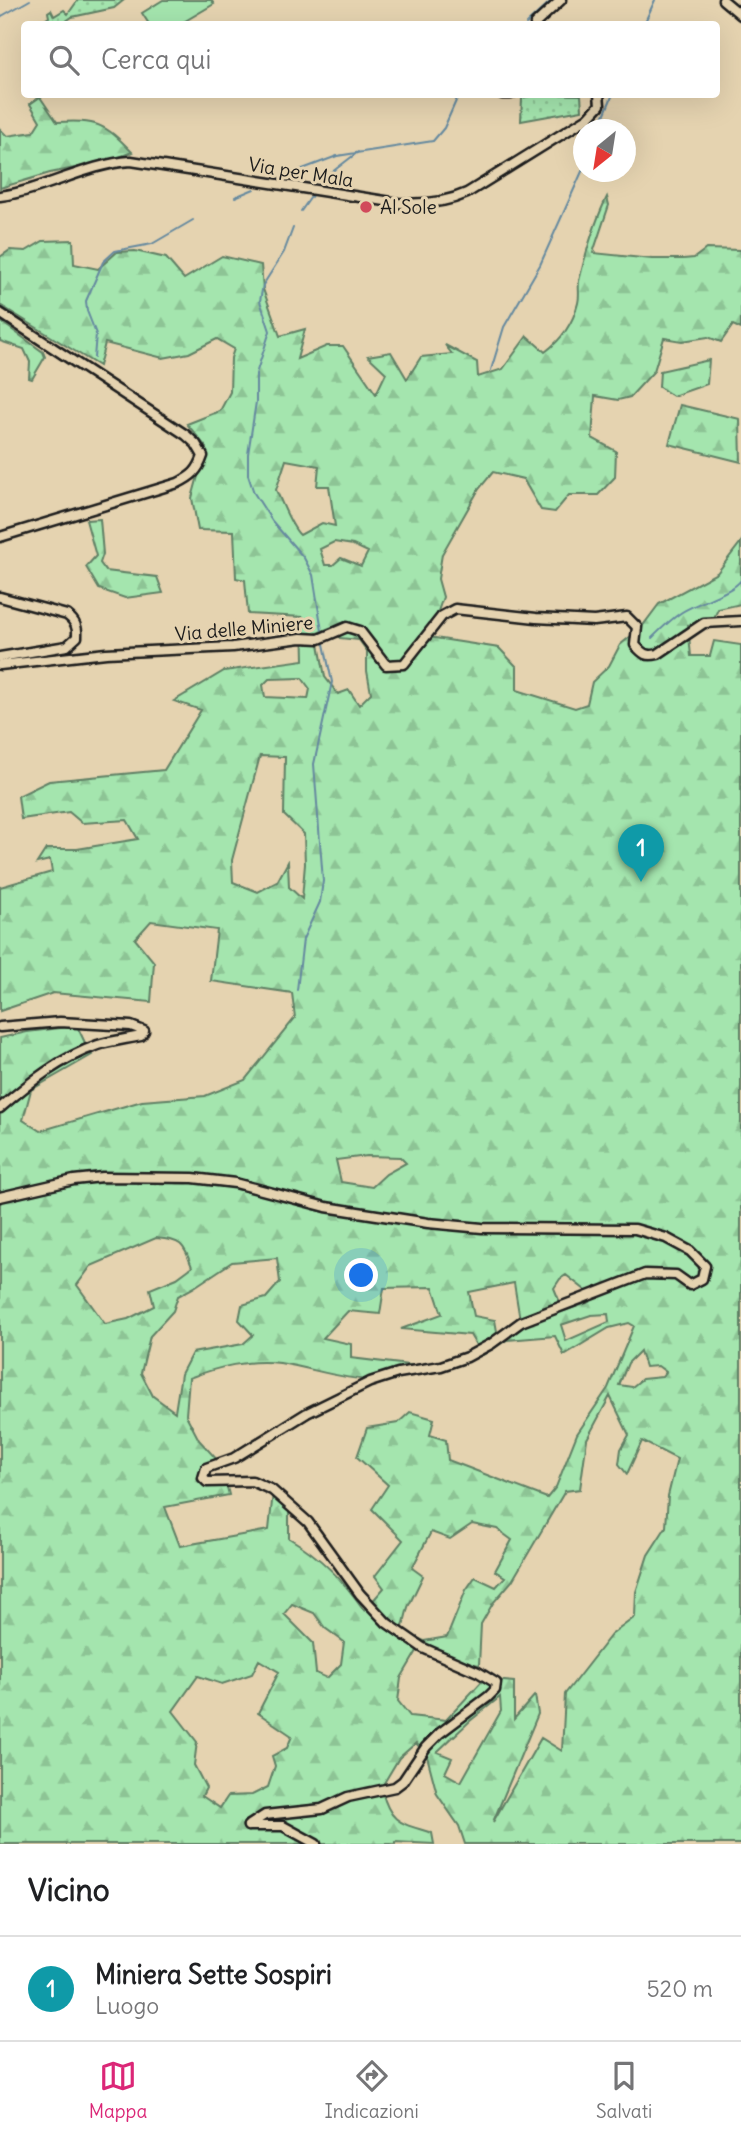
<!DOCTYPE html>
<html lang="it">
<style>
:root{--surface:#fff;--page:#f6f6f6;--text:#202124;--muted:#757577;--line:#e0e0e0;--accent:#db2777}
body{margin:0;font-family:Delius,sans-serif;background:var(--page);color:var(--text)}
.compass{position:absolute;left:573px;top:119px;width:63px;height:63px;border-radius:50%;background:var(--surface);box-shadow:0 7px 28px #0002;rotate:210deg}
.you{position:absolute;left:362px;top:1276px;width:24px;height:24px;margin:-18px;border:5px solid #fff;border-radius:50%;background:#1a73e8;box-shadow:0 0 0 10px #1a73e833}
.badge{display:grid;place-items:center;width:46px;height:46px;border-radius:50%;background:var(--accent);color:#fff;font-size:23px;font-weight:700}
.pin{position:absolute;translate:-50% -58px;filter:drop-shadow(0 2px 4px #0008)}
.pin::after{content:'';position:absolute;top:37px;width:24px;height:21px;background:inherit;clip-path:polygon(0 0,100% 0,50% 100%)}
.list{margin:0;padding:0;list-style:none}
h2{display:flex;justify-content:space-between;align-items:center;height:91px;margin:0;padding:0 28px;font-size:30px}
h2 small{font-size:23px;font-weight:400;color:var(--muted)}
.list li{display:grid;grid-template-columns:46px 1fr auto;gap:21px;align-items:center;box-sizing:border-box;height:105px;padding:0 28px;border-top:2px solid var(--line)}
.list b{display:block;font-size:26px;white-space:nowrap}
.list p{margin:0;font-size:23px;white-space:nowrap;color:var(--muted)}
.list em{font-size:23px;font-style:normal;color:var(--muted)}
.icon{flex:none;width:38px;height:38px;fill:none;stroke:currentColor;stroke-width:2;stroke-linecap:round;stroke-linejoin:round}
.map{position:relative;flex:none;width:741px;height:1844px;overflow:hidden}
.search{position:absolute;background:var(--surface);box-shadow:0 7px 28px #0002;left:21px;right:21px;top:21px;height:77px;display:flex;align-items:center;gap:18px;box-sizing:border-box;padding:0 24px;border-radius:7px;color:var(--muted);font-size:26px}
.sheet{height:196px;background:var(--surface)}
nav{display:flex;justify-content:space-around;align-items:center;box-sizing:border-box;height:98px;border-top:2px solid var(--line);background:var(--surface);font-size:19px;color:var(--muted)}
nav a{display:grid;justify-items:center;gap:4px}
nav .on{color:var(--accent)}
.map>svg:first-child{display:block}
.green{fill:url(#green-dots);stroke:#608065;stroke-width:2}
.forest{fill:url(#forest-firs);stroke:#608065;stroke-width:2;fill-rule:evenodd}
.pitch{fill:#a4e5ae;stroke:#608065;stroke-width:2}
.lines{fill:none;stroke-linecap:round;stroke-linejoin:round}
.stream{stroke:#65899f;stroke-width:2}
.secondary-casing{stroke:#1c1c1c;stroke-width:13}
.secondary{stroke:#e5d3b0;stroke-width:8}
.poi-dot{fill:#d1495b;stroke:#e5d3b0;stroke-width:2.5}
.labels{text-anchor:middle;stroke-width:6;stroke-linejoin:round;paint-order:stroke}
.street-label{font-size:19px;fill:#1c1c1c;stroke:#e5d3b0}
.poi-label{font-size:19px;fill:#1c1c1c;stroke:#e5d3b0;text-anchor:start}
</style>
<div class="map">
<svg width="741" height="1844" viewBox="0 0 741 1844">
<defs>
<pattern id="green-dots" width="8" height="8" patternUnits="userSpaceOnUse" patternTransform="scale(1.75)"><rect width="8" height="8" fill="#a4e5ae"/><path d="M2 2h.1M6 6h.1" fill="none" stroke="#8dc495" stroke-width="1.8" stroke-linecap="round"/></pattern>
<pattern id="forest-firs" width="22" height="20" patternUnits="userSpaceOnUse" patternTransform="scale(1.75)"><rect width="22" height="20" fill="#a4e5ae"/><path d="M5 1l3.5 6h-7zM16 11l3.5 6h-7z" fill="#8dc495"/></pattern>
</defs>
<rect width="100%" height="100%" fill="#e5d3b0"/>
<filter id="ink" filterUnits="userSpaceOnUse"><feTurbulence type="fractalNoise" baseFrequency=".0143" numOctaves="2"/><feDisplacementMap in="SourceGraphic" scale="14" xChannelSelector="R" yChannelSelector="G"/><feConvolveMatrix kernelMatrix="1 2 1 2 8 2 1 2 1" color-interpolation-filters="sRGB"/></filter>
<g filter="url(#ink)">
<g class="green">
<polygon points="78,0 124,0 114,8 72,17 62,24 39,24 49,17 48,12 51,10 54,16 64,10 68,14"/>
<polygon points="538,94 581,95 582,110 521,121 522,98"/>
</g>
<g class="forest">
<path d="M40 97 57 122C97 120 104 123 132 152L109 161 50 173 0 188V129L7 136 33 132 40 121 30 104Z"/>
<path d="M607 197 609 205 593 253 652 259H683L694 258 706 249 741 250V329L733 325 721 342 708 337 682 341 664 338 654 371 630 397 618 400 595 396 592 438 616 451 615 477 598 495H569L555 512 541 510 523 479 493 472 479 489 442 554 438 579 443 597 437 614 422 636 499 648 517 667V690L575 708 587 704 592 682 609 666 620 645 641 628 659 604 717 573 741 542V604L718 609 714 618 688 625 691 656H710L714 641 741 645V1844H465L459 1826 437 1794 427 1756 424 1753 427 1747 496 1690 493 1680 514 1682V1719L535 1695 538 1714 493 1822 541 1738 562 1751 565 1694 611 1635 635 1617 636 1592 648 1555 666 1527 668 1496 677 1459 642 1441 627 1474 619 1464 621 1449 629 1435 610 1396 587 1439 580 1489 565 1491 512 1581 493 1603 481 1624 479 1665C434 1657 403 1635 370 1604L384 1588 375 1576 403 1540 372 1509 388 1485 357 1457 367 1428 398 1423 410 1412 434 1419 430 1435 446 1440 448 1460 547 1498 556 1487 577 1434 608 1388 634 1326 629 1323 609 1328 564 1355 555 1336 507 1340 483 1355 480 1351 521 1327V1324L562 1308 564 1311 590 1302 588 1298 645 1275 676 1276 691 1286 703 1279 706 1266 691 1251 635 1228 482 1227 351 1209 235 1182 102 1176 0 1196V1109L31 1083 89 1050 92 1055 31 1090 23 1120 40 1131 142 1101 205 1096 245 1080 295 1018 292 993 211 981 217 930 151 921 135 939 154 962 151 1002 53 993 0 1011V887L52 872 50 860 37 863 46 849H77L138 839 127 820 82 823 69 812 21 819 18 796 49 781 164 770 201 710 174 701 224 671 304 660 303 617 248 614 245 580 236 578 234 531 198 530 192 498 206 447 187 424 220 411 230 392 231 358 234 349 217 339 189 353 163 358 105 343 99 366 0 305V257L10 250 26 251 43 241 73 240 74 264 98 269 117 252 135 251 166 258 184 279 222 256 261 265 263 289 280 336 305 329 297 359 327 346H343L376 394 386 373 368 356 391 352 407 379 421 357 452 354 445 345 477 362 478 377 503 369 527 336 545 352C561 340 573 323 578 303 580 296 578 288 579 281 586 252 594 223 607 197ZM286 460 319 466 317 486H329L335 526 322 523 300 535C291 527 282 502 276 490ZM334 542 353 545 368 552 361 566 341 558 333 565H325L320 549ZM332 627 340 638 359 640 367 651V671L371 693 359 705 349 690 338 694 325 677 317 633ZM302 678 310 689 308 699 265 697 263 685 269 679ZM260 756 285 757 284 815 304 834 305 864 302 899 289 887 288 862 277 882 258 892 233 882 232 860ZM367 1156 400 1157 406 1163 386 1174 372 1187 341 1182 336 1160ZM608 1314 609 1322 566 1341 561 1325 591 1315ZM640 1351 645 1367 658 1366 666 1372 662 1377 642 1379 632 1387 619 1385 628 1363ZM472 1524 497 1529 512 1540 495 1571 505 1577 496 1587 475 1577 466 1590 447 1637 424 1641 402 1631 408 1607 423 1576 412 1568 431 1532 450 1539ZM500 1697 501 1711 461 1782 445 1773 452 1758 437 1752 470 1721Z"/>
<polygon points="0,321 43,352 45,357 32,379 29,378 30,362 24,349 0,341"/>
<polygon points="709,360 707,384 673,396 659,387 660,371"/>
<polygon points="680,405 740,419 741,462 669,444"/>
<polygon points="100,519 103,554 100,563 106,571 157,577 163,593 125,598 99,589 86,567 96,556 86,520"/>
<polygon points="77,1026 88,1049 0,1107 0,1038 27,1032"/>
<path d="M102 1177 235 1183 284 1196 428 1223 635 1230C662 1238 683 1246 704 1266L701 1278 690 1284 676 1274 645 1273 588 1296 585 1290 566 1275 560 1279 554 1288 561 1305 520 1320 514 1283 469 1292 474 1316 495 1320 498 1337 479 1350 470 1335 401 1329 442 1314 433 1287 384 1288 380 1314 348 1311 323 1338 351 1344V1358L417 1366 420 1368C405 1372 387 1380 372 1380 340 1379 311 1368 280 1363 248 1359 218 1367 189 1378L186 1415 199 1440 220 1463 206 1468 202 1478 226 1483 229 1495 165 1507 180 1546 269 1530 273 1492 289 1507V1538C321 1557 343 1580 364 1610L369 1605 442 1659 417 1651 401 1678 398 1701 410 1716 446 1720 484 1679H489L494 1689 423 1751 416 1743 399 1758 381 1788 322 1808 279 1812 247 1826 282 1827 314 1844H0V1197ZM156 1238C182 1240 183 1243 192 1267L177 1278 150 1289 154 1306 128 1319 105 1324 77 1285 91 1266ZM277 1258 280 1282 266 1298 242 1305 239 1320 253 1335 243 1344 192 1353 181 1374 175 1412 153 1396 141 1373 150 1336 173 1311 178 1296 193 1288 232 1262ZM292 1604 314 1613 325 1628 344 1642 341 1664 327 1678 316 1673 313 1643 284 1614ZM259 1660 279 1672 258 1713 292 1736 287 1748 272 1756 275 1766 268 1787 252 1795 228 1796 220 1808 202 1796 206 1788 194 1765 197 1742 173 1711 198 1676 222 1684 252 1674Z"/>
<path d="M382 1791C391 1825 402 1823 432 1833L434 1844 395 1842V1844H318L283 1825H251L265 1816 300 1811Z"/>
</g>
<polygon class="pitch" points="163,0 211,0 214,4 180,24 149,24 142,13"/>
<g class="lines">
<g class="stream">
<polyline points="0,17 30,0"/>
<polyline points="526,24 552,0"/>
<polyline points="644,24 655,0"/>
<polyline points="598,130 613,94"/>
<polyline points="284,176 337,156 433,141 444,128 459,94"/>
<polyline points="319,185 323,179 358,152"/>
<polyline points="235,197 254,189"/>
<polyline points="301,211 313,194"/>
<polyline points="293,228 284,252 263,285 260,301 270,331 256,374 256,402 248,454 248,475 254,493 272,521 304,558 313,575 322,631"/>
<polyline points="94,358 96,334 87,311 86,301 103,262 115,251 152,244 193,220"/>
<polyline points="491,370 504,327 540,265 584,167"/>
<path d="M652 638C661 629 671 619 682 612 697 602 732 593 741 580"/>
<polyline points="297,990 303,939 320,902 323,881 314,764 332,682 324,644"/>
</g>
<g class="secondary-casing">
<g id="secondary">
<polyline points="723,0 741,15"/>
<polyline points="535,24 561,0"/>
<polyline points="502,94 511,94"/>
<path d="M0 196C45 190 86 164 131 161L398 203C423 205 445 203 467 193L588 118 600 105 599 94"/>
<path d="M0 313 186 435 196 444 203 456C198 471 192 476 178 483L0 537"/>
<path d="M0 597 67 615C75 621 78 627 77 637L67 646 0 657"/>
<path d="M0 665 106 653 233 647 301 638 319 639 347 627 360 631 386 665 404 664 442 616 455 609 536 618 594 621 627 617 637 627 635 645C643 654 646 657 658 654L704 623 741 621"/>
<path d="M0 1027 60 1022 131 1026 144 1031 141 1036C127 1039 111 1041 98 1045 60 1058 29 1083 0 1108"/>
<polyline points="0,1197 74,1180 102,1177 193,1178 235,1183 326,1207 428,1223 482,1228 635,1229 666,1238 690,1251 705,1266 702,1279 690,1285 676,1275 645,1274 521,1322 491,1344 467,1357 441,1366 398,1373 370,1382 307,1413 234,1458 206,1468 203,1478 207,1482 252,1481 272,1490 308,1522 360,1594 387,1623 423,1648 478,1672 496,1683 495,1690 488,1697 440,1733 426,1747 403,1781 395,1787 348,1797 322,1809 265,1815 248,1826"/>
<polyline points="248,1826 283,1826 316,1844"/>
</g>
</g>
<use href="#secondary" class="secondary"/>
</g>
</g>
<circle class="poi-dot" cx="366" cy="207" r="7"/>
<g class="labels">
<g class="street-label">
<text transform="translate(301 172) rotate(9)" y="7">Via per Mala</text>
<text transform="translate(244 628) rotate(-5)" y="7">Via delle Miniere</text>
</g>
<g class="poi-label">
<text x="380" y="214">Al Sole</text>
</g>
</g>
</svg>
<svg class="compass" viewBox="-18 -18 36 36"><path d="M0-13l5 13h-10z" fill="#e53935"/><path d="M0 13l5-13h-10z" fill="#757577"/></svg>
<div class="you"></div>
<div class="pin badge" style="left:641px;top:882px;background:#0f9aa8">1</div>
<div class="search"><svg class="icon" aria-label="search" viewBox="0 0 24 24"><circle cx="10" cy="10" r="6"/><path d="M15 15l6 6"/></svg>Cerca qui</div>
</div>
<section class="sheet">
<h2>Vicino<small></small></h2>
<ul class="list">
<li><span class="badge" style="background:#0f9aa8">1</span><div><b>Miniera Sette Sospiri</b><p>Luogo</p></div><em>520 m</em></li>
</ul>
</section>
<nav>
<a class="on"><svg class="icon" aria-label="map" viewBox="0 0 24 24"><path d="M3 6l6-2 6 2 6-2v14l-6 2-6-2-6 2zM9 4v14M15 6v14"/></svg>Mappa</a>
<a><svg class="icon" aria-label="directions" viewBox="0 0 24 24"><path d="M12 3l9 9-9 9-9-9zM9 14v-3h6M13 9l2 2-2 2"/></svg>Indicazioni</a>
<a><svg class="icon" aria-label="saved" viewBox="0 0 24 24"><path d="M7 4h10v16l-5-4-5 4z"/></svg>Salvati</a>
</nav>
